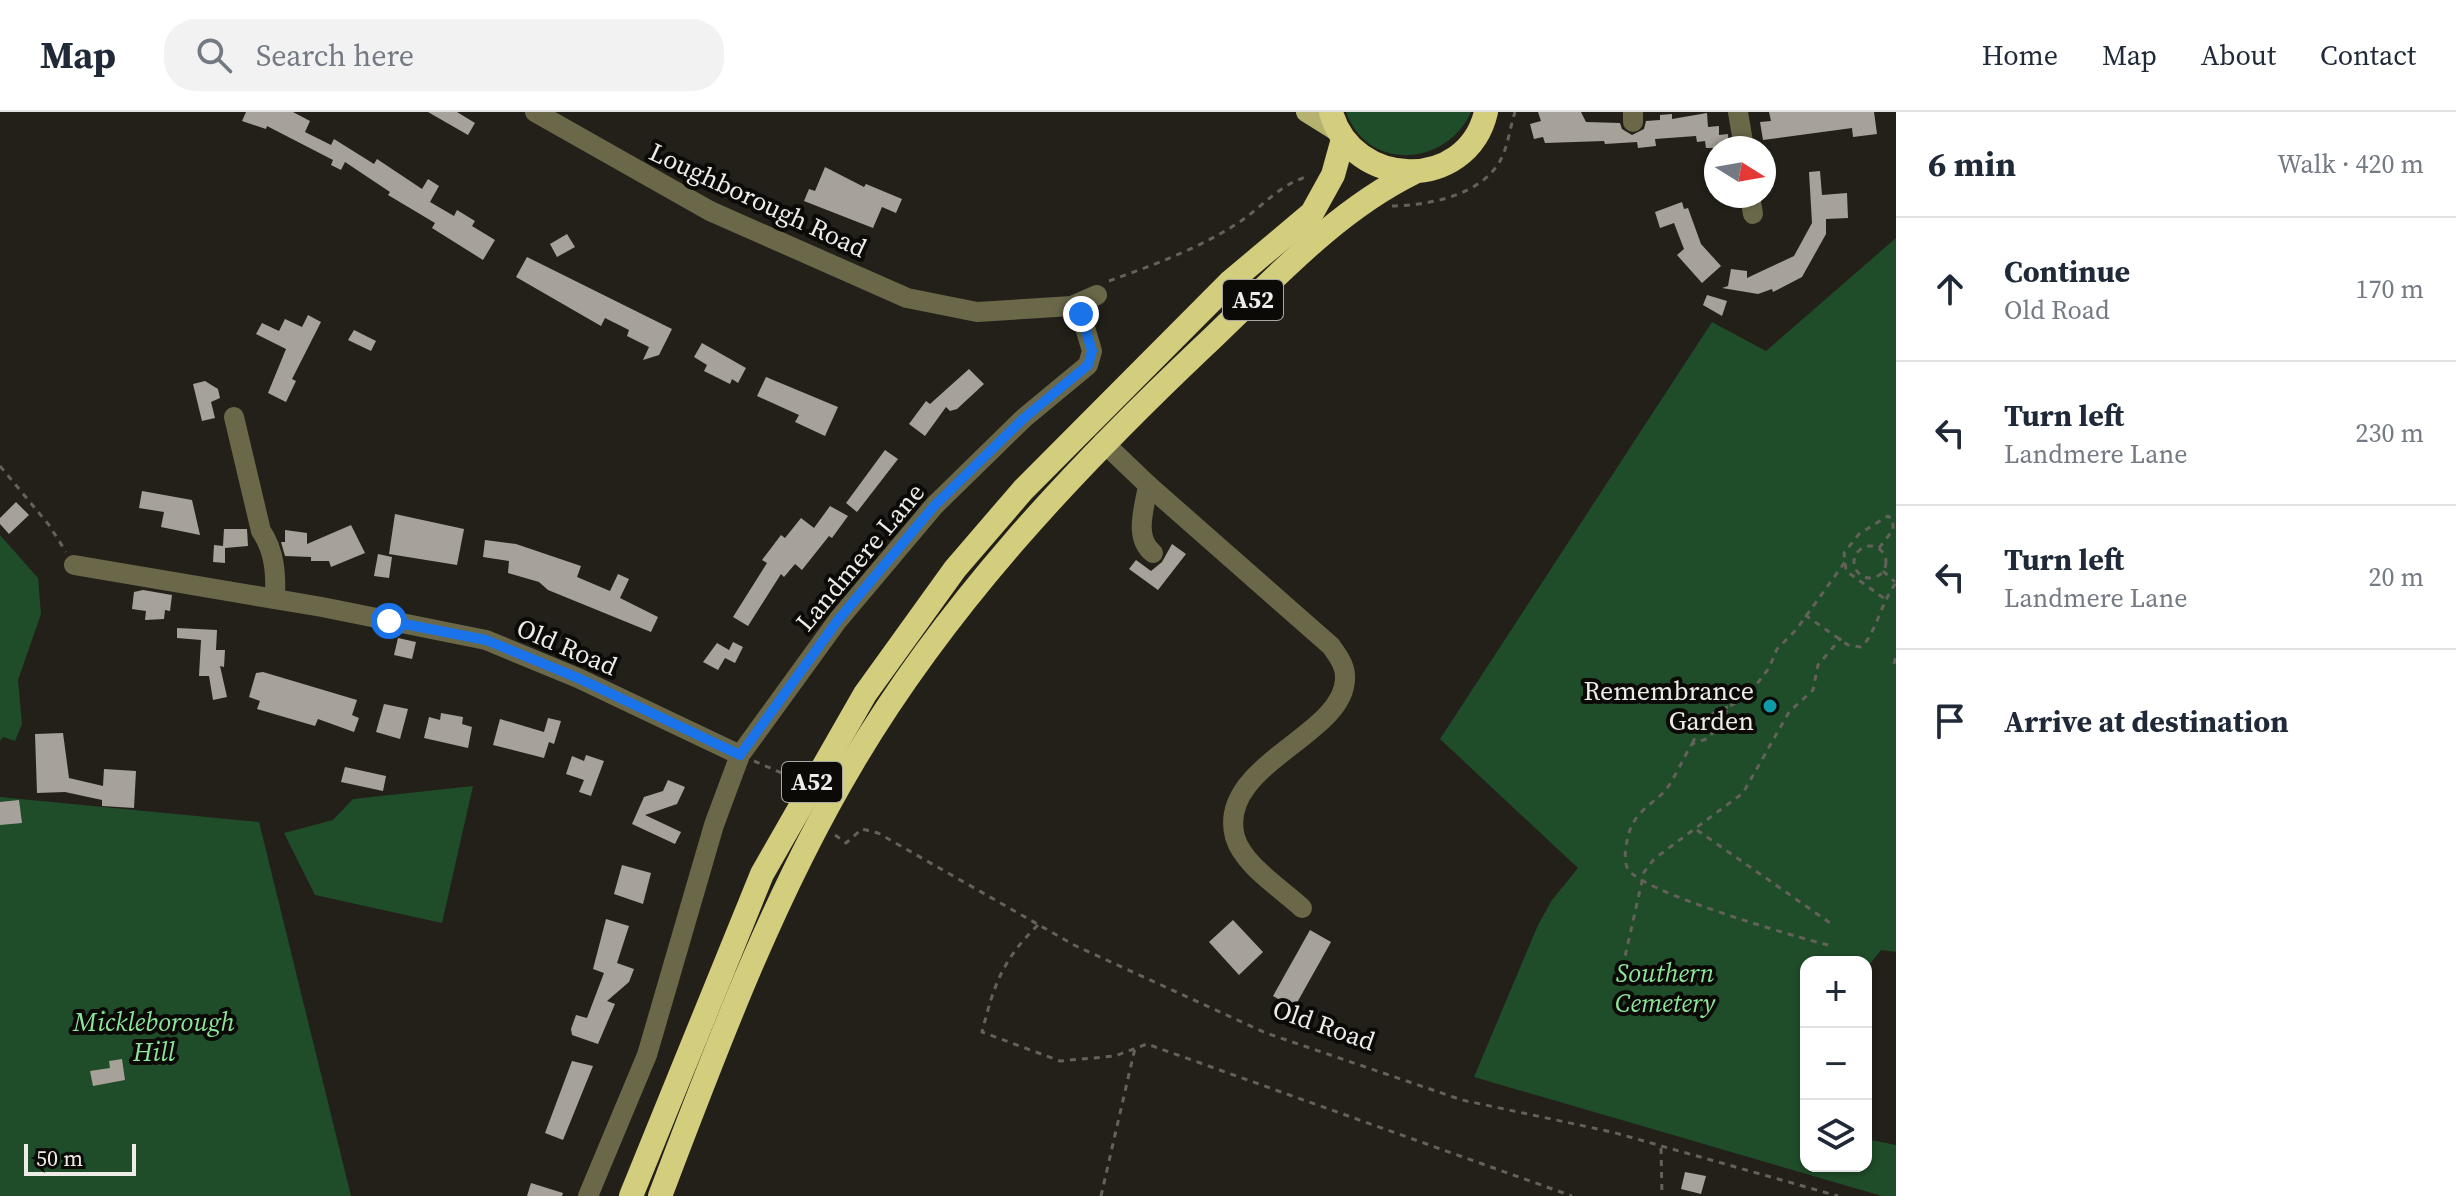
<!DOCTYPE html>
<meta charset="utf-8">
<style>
:root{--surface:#fff;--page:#f2f2f3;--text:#1f2937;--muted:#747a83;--line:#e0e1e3}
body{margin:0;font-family:"Source Serif 4",serif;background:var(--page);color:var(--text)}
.controls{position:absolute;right:24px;bottom:24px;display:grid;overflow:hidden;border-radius:16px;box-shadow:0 2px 6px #0004}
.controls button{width:72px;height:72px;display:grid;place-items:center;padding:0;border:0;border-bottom:2px solid var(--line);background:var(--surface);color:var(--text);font:40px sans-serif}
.compass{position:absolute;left:1704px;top:24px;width:72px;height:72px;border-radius:50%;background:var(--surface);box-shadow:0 2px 6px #0004;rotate:101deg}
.scale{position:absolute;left:24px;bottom:20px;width:112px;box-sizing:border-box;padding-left:8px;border:4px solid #eeece7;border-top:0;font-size:22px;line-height:28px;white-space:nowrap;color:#eeece7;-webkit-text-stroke:6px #0b0a07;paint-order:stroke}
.stop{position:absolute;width:24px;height:24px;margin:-18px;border:6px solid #1a73e8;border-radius:50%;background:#fff}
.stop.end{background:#1a73e8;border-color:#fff;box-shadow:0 2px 8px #0008}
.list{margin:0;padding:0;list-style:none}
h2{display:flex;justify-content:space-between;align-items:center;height:104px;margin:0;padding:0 32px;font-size:34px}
h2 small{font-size:26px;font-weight:400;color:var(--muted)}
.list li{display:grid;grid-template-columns:52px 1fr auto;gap:24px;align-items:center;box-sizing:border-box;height:144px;padding:0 32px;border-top:2px solid var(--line)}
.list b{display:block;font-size:30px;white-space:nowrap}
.list p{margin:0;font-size:26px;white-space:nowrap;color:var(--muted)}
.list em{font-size:26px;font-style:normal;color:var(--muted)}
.icon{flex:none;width:44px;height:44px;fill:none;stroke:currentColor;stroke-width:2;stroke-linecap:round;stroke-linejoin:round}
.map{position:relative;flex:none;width:1896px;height:1084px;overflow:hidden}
header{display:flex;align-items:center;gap:48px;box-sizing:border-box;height:112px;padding:0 40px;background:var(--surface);border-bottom:2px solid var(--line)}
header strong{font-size:38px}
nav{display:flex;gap:44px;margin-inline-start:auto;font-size:28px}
.search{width:560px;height:72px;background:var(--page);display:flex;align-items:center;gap:20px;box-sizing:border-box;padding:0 28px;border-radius:32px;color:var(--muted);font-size:30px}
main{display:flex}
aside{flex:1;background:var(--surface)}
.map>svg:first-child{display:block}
.green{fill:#1f4c29}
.building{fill:#a7a299}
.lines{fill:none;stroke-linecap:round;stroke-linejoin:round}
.path{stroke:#63615a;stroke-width:3;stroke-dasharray:6 6;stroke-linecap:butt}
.minor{stroke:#6a6849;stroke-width:20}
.major{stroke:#b5b16f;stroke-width:20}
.highway{stroke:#d3ce7d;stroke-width:24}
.route{stroke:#1a73e8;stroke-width:10}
.culture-dot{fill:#0f9aa8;stroke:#0b0a07;stroke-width:3}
.labels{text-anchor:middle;stroke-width:8;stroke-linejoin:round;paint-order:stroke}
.shield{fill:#0b0a07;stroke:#aaa8a4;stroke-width:2}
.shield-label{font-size:24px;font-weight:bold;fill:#eeece7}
.street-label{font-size:26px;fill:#eeece7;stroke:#0b0a07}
.poi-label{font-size:26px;fill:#eeece7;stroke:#0b0a07;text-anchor:end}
.park-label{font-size:26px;font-style:italic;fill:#8de59b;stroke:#0b0a07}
</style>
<header>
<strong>Map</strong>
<div class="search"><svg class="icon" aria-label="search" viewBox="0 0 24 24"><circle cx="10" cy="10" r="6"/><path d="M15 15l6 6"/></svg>Search here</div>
<nav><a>Home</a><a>Map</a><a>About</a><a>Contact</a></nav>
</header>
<main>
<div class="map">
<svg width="1896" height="1084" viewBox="0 0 1896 1084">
<rect width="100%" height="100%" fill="#232019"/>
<g class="green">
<path d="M1346 0H1471C1447 54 1368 61 1346 0Z"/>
<polygon points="1896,126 1896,840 1881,838 1866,857 1866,850 1806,850 1806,1054 1866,1054 1866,1027 1896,1033 1896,1084 1882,1084 1474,965 1538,813 1552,788 1578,756 1440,627 1712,210 1766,239"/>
<polygon points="0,423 38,466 41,502 18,568 22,612 15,629 3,625 0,629"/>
<polygon points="473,674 442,811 315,783 284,721 333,708 353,687"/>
<polygon points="0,685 259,710 351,1084 0,1084"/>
</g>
<g class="building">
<polygon points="246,0 293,0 310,9 305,20 331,33 334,27 374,52 377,47 422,77 428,67 439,74 430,90 454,104 457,98 475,109 472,114 495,128 483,148 432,116 435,111 388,83 390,80 345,50 341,58 331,53 333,48 267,14 266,17 242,9"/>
<polygon points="428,0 457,0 475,11 468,23"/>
<polygon points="1538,0 1581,0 1586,10 1620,11 1622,17 1632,23 1644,17 1646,9 1660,8 1660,3 1672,2 1672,7 1707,1 1708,15 1719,14 1719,23 1728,22 1729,36 1706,36 1705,29 1697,30 1696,24 1655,27 1656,34 1638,36 1637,30 1605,32 1604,29 1545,31 1543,25 1534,27 1530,12 1541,9"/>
<polygon points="1769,0 1874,0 1877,22 1853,25 1852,16 1763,28 1760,10 1771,9"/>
<polygon points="825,55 864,75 866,72 902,87 896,101 882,95 873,116 804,89 809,77 815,79"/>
<polygon points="1820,59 1822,83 1847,81 1848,106 1826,107 1826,122 1802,165 1773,180 1772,177 1758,182 1722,176 1728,174 1731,157 1747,159 1747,166 1794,144 1812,111 1809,60"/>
<polygon points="1682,90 1684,97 1688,96 1701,132 1721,154 1702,171 1677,143 1684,137 1674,111 1660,116 1655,100"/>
<polygon points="567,122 575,135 557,145 550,132"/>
<polygon points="527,145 672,217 659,243 643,248 649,235 627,224 629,218 605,206 601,214 516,165"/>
<polygon points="1707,183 1727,189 1722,204 1703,193"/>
<polygon points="308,203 321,210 292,267 296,269 286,290 268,281 286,237 256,222 262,211 279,219 285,207 302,215"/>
<polygon points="354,218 376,229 371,239 348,228"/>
<polygon points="702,231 746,256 738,271 732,267 730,272 704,259 707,253 694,245"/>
<polygon points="969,257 984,272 957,297 950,299 946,295 925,324 909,312 926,289 930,292"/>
<polygon points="766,265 838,295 825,324 795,310 799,303 757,284"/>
<polygon points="205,269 218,277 220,286 211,290 215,306 202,309 193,272"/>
<polygon points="885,338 898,347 857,400 846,391"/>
<polygon points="142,379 192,388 200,423 161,415 164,400 139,396"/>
<polygon points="16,390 29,403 9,422 0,412 0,406"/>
<polygon points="830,394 848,404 832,426 829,424 802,458 795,452 784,465 781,462 748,514 733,505 767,451 762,448 781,423 785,426 801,406 814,416"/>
<polygon points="395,402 464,417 457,453 389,442"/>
<polygon points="351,413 365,441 331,455 329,449 311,449 311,445 285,444 281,430 285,430 285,418 307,421 307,432"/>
<polygon points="224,417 247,417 248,434 225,436 225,451 213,450 214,433 223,434"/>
<polygon points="485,428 516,432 581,454 577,465 610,479 618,462 629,467 620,486 658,505 651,520 548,478 539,470 508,461 509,449 483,445"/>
<polygon points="1172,432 1186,442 1158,478 1129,457 1136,448 1151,459 1162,450"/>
<polygon points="378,442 392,445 389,466 374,464"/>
<polygon points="143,478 172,483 170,499 165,498 164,507 145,508 146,499 132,497 134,480"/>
<polygon points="177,516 217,518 216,538 225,538 224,555 220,554 227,585 213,588 209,564 199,564 201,528 177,526"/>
<polygon points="398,526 416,530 412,547 394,543"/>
<polygon points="733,530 743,535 735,551 725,546 718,558 703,550 717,531 729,538"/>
<polygon points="263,560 357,588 352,603 359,606 354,620 318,607 315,614 257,597 260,589 249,585 256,561"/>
<polygon points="384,592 408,597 400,627 376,620"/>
<polygon points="441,601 463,605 462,612 472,615 468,636 424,626 429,605 440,608"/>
<polygon points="548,606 561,609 554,632 549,630 544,646 493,633 500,607 544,620"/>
<polygon points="63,621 69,666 103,674 104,657 136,659 134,696 102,694 102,688 65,680 37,681 35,622"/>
<polygon points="586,643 604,649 591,684 579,680 584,668 566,662 572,644 584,649"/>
<polygon points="345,655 386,664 383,679 341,670"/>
<polygon points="668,668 685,675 677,692 645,703 681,720 675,732 632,712 644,685 663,679"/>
<polygon points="19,688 22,711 0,713 0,690"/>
<polygon points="622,753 651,761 643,792 614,782"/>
<polygon points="606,807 629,814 617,851 634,857 629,870 607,889 615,892 598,932 572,923 571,917 576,903 587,906 604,861 593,857"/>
<polygon points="1233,808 1263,840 1239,863 1209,830"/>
<polygon points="1310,818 1331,830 1294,896 1273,884"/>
<polygon points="122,947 125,968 93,974 90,959 110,956 109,949"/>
<polygon points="572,949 593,954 563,1028 545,1021"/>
<polygon points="1685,1060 1706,1064 1701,1082 1681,1077"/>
<polygon points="531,1071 563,1081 562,1084 527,1084"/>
</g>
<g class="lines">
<g class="path">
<path d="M1392 94C1429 93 1480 84 1500 49 1508 35 1510 15 1515 0"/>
<path d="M1109 169C1153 153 1198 137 1238 111 1261 96 1277 75 1303 66L1308 69"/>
<polyline points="0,354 49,413 66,440"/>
<circle cx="1870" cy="450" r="16"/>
<polyline points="1879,436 1893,418 1893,408 1888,404 1859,422 1844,441 1846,459 1885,487"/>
<polyline points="1883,459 1895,470"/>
<path d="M1805 503 1848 533 1861 535C1875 524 1881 490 1896 471"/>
<polyline points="1894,552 1896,544"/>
<path d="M1692 632C1701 613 1707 601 1728 595"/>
<polyline points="754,649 793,666 800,653"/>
<polyline points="1697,718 1833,813"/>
<polyline points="835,723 846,731 862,717 878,721 1074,833 1266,921 1462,988 1612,1020 1838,1084"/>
<path d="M1038 813C1002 848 994 873 982 920L1060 949 1115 944 1147 932 1572 1084"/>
<path d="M1828 833C1796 825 1641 780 1628 757 1622 748 1627 725 1631 715 1639 698 1652 692 1664 680 1675 667 1683 646 1692 632L1706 627 1719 616 1728 595 1747 585 1769 556 1777 537 1796 518 1845 450"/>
<polyline points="1620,867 1644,760 1654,747 1743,681 1789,600 1813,578 1818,553 1841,526"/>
<polyline points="1661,1036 1662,1084"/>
<polyline points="1101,1084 1135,936"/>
</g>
<g class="minor">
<polyline points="535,0 710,99 907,186 977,200 1072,194"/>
<polyline points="1633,0 1633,10"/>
<polyline points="1738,0 1744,36"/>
<polyline points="1750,84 1753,102"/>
<path d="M234 305 261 419C275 439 276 463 275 487"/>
<path d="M1103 330 1148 373C1145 395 1133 425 1153 441"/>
<path d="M1148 373 1331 534C1338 544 1346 554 1345 567 1344 624 1216 653 1235 725 1243 753 1282 777 1302 796"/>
<polyline points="74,453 322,495 486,528 578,566 740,643"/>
<polyline points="588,1084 647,943 714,713 740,643 838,508 934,394 1024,306 1088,253 1092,239 1081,202 1072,194 1097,183"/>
</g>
<polyline class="major" points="1306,0 1338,20"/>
<g class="highway">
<path d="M1331 0C1352 77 1467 81 1486 0"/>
<polyline points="631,1084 762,762 865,582 955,457 1023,378 1230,170 1312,101 1333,63 1343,27"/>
<path d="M660 1084C716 937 772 786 853 650 947 492 1071 360 1204 234 1269 173 1332 101 1413 61"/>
</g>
</g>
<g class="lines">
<polyline class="route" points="389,509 486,528 578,566 740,643 838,508 934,394 1024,306 1088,253 1092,239 1081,202"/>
</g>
<circle class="culture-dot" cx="1770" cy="594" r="8"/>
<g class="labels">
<g class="shield">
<rect x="1223" y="168" width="60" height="40" rx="6"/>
<rect x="782" y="650" width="60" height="40" rx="6"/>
</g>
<g class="shield-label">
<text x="1253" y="196">A52</text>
<text x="812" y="678">A52</text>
</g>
<g class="street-label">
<text transform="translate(758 88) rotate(25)" y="9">Loughborough Road</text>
<text transform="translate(860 445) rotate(-50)" y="9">Landmere Lane</text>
<text transform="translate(567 535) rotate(23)" y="9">Old Road</text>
<text transform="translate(1324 913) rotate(19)" y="9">Old Road</text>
</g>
<g class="poi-label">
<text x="1754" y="588">Remembrance<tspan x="1754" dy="30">Garden</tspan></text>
</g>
<g class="park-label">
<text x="1665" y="870">Southern<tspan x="1665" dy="30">Cemetery</tspan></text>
<text x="154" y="919">Mickleborough<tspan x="154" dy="30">Hill</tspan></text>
</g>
</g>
</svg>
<div class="controls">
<button>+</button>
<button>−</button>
<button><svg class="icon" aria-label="layers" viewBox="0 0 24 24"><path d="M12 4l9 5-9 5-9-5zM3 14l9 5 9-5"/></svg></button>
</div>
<svg class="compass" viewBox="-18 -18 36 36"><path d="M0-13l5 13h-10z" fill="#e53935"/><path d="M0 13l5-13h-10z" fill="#747a83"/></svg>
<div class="scale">50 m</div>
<div class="stop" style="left:389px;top:509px"></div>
<div class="stop end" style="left:1081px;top:202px"></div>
</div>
<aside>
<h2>6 min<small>Walk · 420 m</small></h2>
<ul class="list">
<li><svg class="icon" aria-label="ahead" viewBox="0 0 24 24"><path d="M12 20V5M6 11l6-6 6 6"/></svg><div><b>Continue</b><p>Old Road</p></div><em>170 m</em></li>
<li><svg class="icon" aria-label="left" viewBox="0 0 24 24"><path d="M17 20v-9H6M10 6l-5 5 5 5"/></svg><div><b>Turn left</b><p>Landmere Lane</p></div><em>230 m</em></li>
<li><svg class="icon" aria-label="left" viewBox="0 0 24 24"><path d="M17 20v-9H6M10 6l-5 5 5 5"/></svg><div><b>Turn left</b><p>Landmere Lane</p></div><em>20 m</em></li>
<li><svg class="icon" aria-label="arrive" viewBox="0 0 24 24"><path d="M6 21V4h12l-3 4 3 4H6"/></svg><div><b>Arrive at destination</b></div></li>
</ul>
</aside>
</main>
